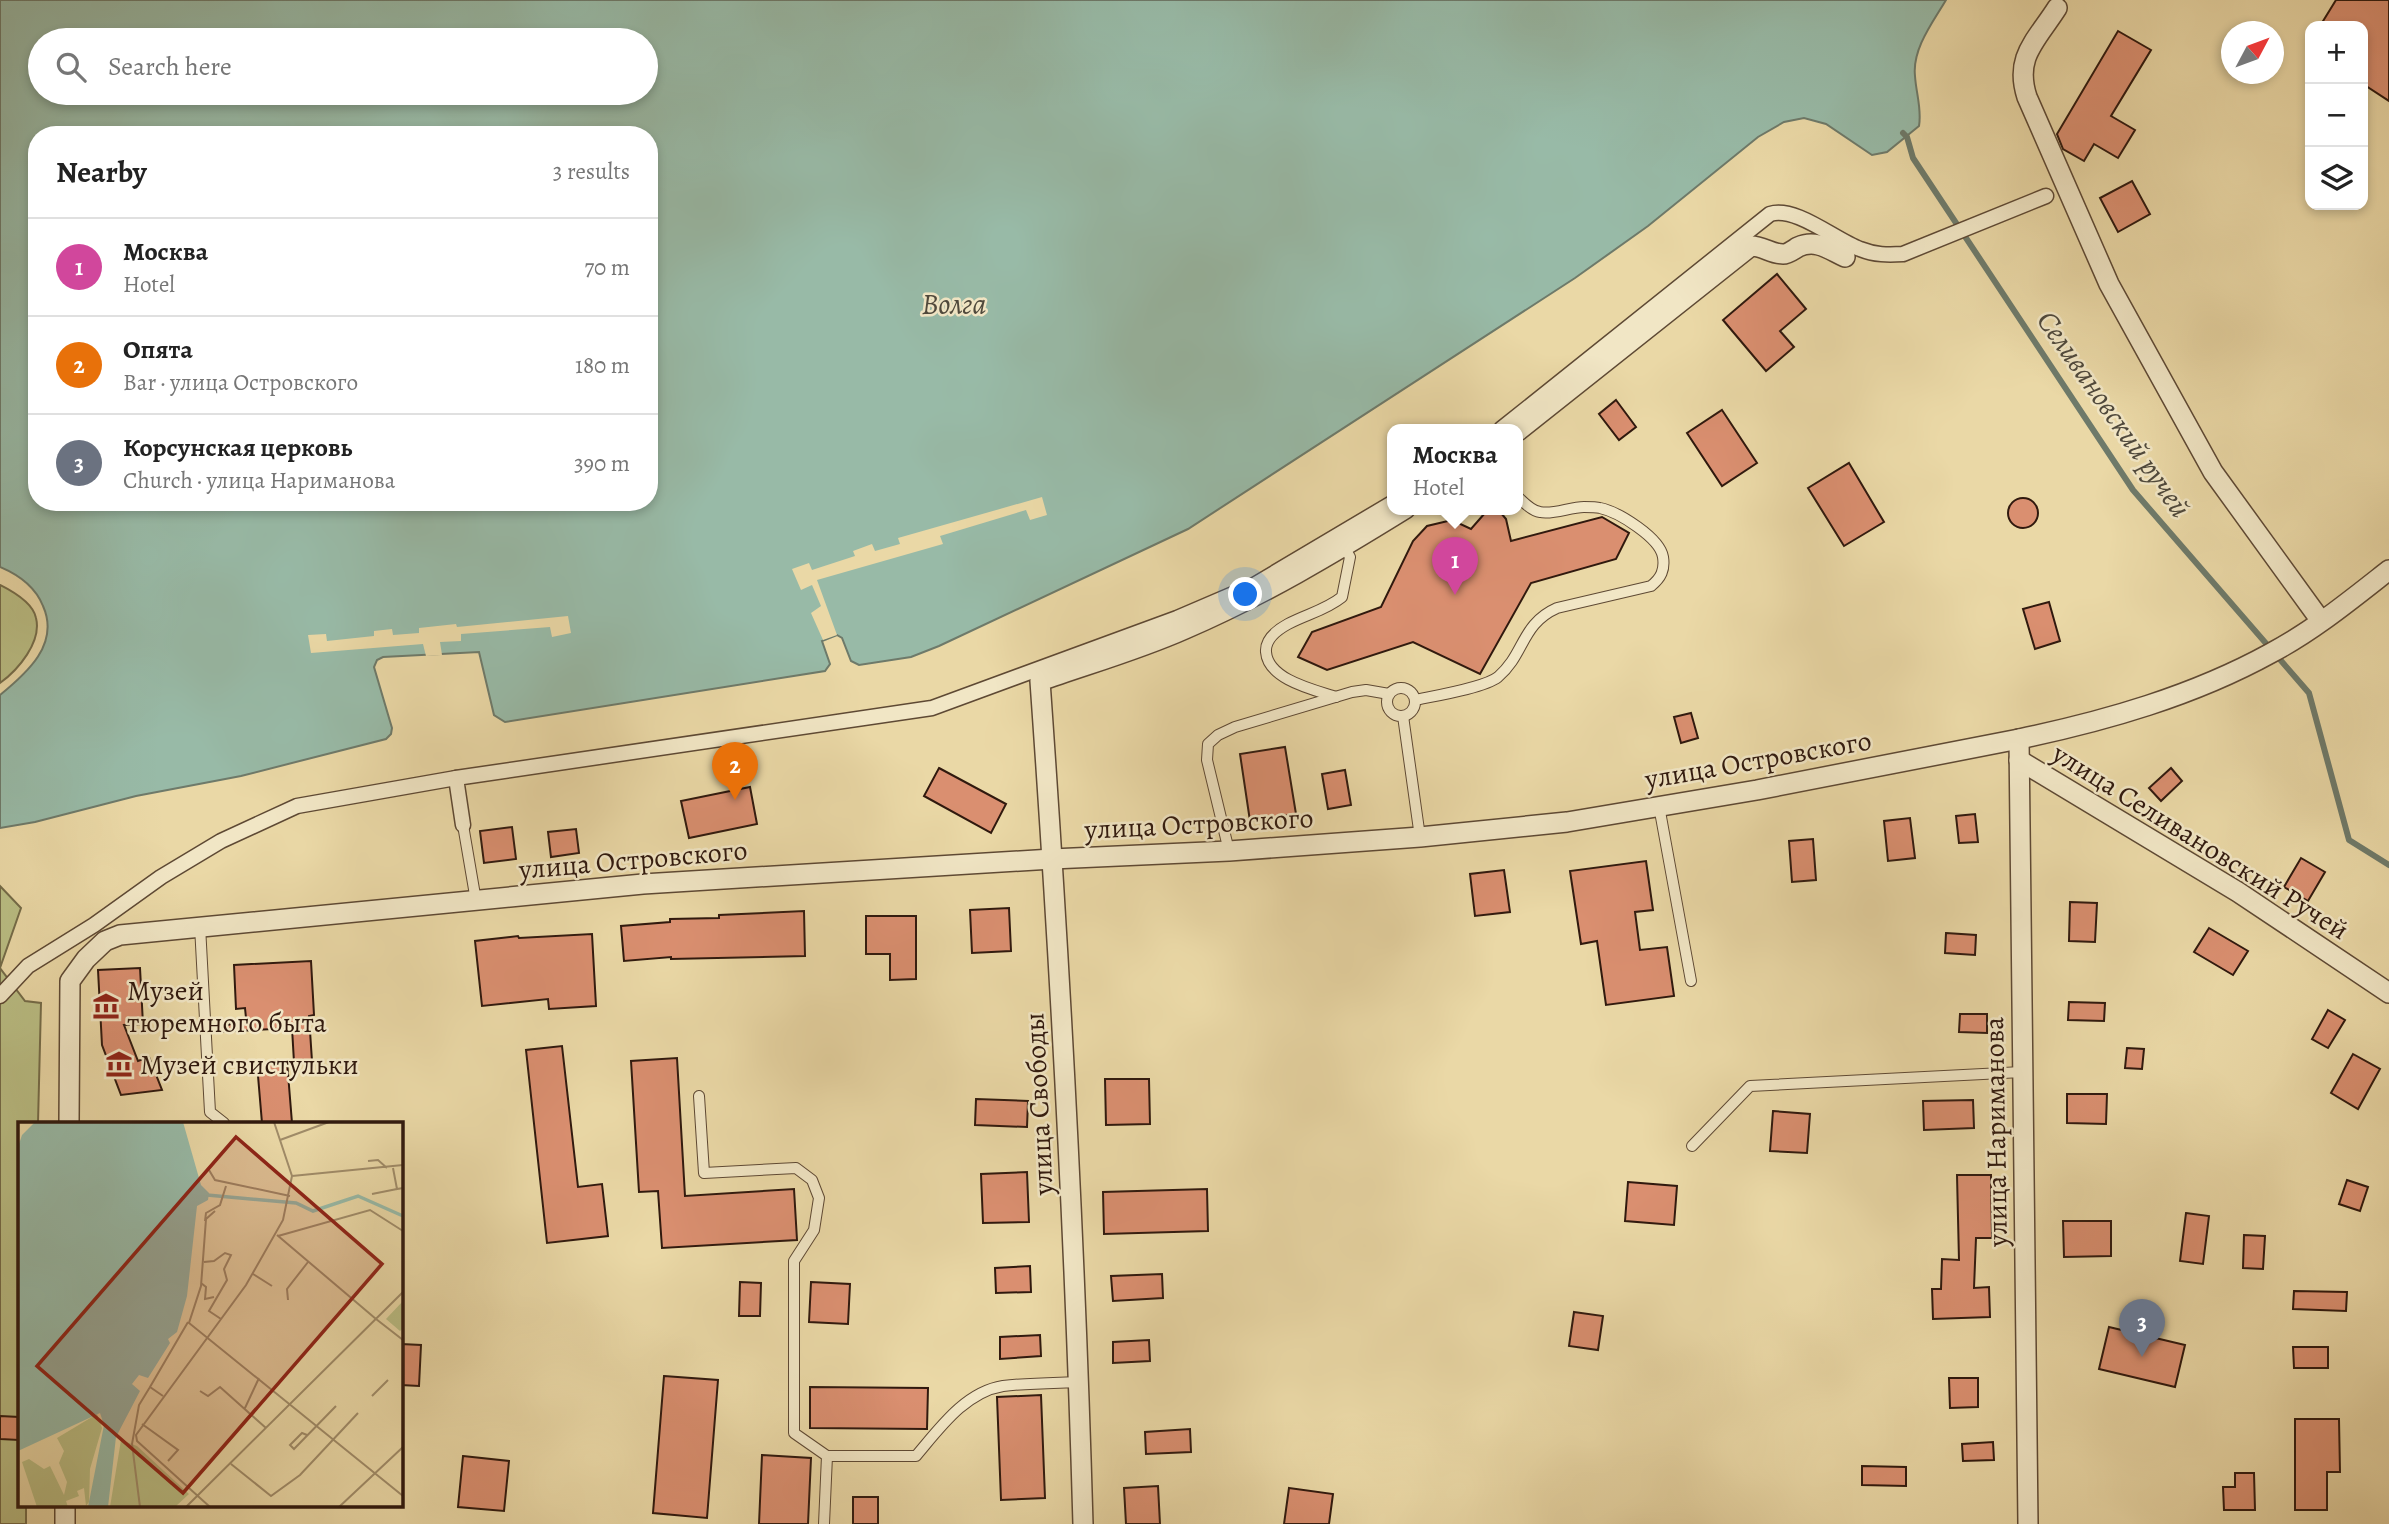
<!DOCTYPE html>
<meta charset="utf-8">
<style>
:root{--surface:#fff;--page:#f2f2f2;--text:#222;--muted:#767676;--line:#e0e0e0;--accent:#7c3aed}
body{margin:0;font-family:Alegreya,serif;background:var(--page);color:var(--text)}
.controls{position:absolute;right:21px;top:21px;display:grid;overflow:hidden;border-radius:14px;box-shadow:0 4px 10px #0003}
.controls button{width:63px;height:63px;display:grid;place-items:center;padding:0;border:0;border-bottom:2px solid var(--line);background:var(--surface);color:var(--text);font:35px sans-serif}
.compass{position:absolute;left:2221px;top:21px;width:63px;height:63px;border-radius:50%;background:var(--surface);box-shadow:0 4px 10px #0003;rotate:49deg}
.you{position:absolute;left:1246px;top:595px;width:24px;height:24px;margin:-18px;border:5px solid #fff;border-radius:50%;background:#1a73e8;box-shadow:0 0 0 10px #1a73e833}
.badge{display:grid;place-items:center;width:46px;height:46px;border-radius:50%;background:var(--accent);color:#fff;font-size:23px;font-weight:700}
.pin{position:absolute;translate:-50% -58px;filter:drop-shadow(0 2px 4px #0008)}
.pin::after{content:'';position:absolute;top:37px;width:24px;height:21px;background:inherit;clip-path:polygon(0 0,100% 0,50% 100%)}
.popup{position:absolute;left:1387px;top:424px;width:136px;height:91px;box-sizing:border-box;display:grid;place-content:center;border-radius:14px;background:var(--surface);filter:drop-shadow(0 2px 5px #0005);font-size:23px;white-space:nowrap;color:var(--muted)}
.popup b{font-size:26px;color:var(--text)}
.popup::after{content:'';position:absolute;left:50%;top:100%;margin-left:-14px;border:14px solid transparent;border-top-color:var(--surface)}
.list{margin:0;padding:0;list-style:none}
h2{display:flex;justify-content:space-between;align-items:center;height:91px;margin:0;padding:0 28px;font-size:30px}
h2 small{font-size:23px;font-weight:400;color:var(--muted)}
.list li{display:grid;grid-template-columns:46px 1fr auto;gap:21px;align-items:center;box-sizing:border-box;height:98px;padding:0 28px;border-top:2px solid var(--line)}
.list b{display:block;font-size:26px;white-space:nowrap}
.list p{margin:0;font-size:23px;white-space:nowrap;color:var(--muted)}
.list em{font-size:23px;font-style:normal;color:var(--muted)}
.icon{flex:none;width:38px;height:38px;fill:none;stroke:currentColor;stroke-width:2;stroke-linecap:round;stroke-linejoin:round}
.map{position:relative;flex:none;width:2389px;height:1524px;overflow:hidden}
.search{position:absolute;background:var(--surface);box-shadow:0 4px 10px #0003;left:28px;top:28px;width:630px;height:77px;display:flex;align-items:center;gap:18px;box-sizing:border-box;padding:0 24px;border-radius:38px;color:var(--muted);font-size:26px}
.panel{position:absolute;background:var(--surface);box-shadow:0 4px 10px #0003;left:28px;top:126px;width:630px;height:385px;border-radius:28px}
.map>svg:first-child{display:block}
.green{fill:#babe84;stroke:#756c49;stroke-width:2}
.water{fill:#98baa7;stroke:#6e7a6a;stroke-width:2;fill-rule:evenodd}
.pier{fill:#ead8a6}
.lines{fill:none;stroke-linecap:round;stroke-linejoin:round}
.stream{stroke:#6e7a6a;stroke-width:6}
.building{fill:#da8f70;stroke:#30190e;stroke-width:2}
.service-casing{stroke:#5e4934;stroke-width:12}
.pedestrian-casing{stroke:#5e4934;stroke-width:17}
.minor-casing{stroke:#5e4934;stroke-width:22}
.service{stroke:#f1e6c5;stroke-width:10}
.pedestrian{stroke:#f1e6c5;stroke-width:14}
.minor{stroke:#f1e6c5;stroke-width:19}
.labels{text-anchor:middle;stroke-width:5;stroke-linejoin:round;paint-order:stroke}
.street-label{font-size:28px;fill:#30190e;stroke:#f1e6c5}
.poi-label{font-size:28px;fill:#30190e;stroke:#f1e6c5;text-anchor:start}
.water-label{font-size:30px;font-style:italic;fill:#4f493c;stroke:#f1e6c5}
.inset-river{fill:none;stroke:#98baa7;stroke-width:3.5}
.inset-road{fill:none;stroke:#a08c69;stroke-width:2}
.view{fill:#8f2418;fill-opacity:0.15;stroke:#8f2418;stroke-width:3.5}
.inset-edge{fill:none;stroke:#30190e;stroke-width:3.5}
</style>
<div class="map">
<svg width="2389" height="1524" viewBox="0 0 2389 1524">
<rect width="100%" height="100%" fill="#ead8a6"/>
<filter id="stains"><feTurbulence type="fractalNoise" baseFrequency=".00286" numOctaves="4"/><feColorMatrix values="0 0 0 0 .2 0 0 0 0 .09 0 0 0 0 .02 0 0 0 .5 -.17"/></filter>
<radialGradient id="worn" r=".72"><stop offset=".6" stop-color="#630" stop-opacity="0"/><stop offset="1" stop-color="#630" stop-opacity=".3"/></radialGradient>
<g class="green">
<path d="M0 585C12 591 33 603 36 618 42 642 18 670 0 683Z"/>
<polygon points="0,886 21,908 0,968 25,1001 41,1003 38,1123 19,1123 19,1505 26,1505 26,1524 0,1524"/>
</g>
<path class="water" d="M0 0H1946C1933 22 1912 49 1915 76 1916 93 1922 109 1919 126L1887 152 1872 155 1826 124 1804 118 1784 122 1758 137 1648 226 1575 278 1188 529 939 646 911 657 859 665 851 661 842 638 837 635 822 641 830 664 825 671 505 722 494 715 479 652 383 657 377 660 374 667 392 728 391 734 386 739 241 776 136 796 35 822 0 828V695C27 673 60 644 43 606 35 586 19 575 0 567ZM40 40H646V93H40ZM37 135H649V502H37Z"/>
<g class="pier">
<polygon points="1042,497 1047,515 1030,520 1026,510 940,536 943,544 817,580 837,635 823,640 811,613 821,606 812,585 801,590 792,569 809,563 812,570 855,556 853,551 872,544 875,551 900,544 898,538"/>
<polygon points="568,616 571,633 552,637 550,627 461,634 461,641 440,642 442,655 426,656 423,644 311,653 308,635 326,634 327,641 374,636 374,631 392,629 393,635 419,633 419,628 456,624 457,627"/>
</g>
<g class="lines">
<polyline class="stream" points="1903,133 1907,137 1913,158 2133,490 2309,693 2349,840 2389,865"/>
</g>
<g class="building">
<polygon points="2336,0 2389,0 2389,101 2363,84 2363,26 2320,26"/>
<polygon points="2118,31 2151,50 2111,116 2135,130 2118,158 2094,144 2084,161 2063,149 2057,134"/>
<polygon points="2132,181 2150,214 2118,232 2100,198"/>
<polygon points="1777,274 1806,309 1780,331 1794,347 1766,371 1723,320"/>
<polygon points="1616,400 1636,427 1619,440 1599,414"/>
<polygon points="1722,410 1757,463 1722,486 1687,433"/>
<polygon points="1849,463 1884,522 1844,546 1808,488"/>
<circle cx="2023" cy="513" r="15"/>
<polygon points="1494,511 1501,513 1506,519 1511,541 1602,517 1629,533 1616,559 1531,583 1480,674 1413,642 1327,670 1298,657 1312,632 1381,607 1413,541 1427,526 1452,520 1471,529 1485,513"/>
<polygon points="2049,602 2060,641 2035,649 2023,609"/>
<polygon points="1691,713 1698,738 1681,743 1674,717"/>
<polygon points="1285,747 1296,814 1250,821 1240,754"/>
<polygon points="939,768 1006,804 991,833 924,796"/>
<polygon points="2171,768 2182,781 2161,801 2149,788"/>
<polygon points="1345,770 1351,805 1328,809 1322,774"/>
<polygon points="750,787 757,824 689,838 681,801"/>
<polygon points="1975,814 1978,842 1959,843 1956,816"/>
<polygon points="1910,818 1915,858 1888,861 1884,821"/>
<polygon points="512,827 516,859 484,863 480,831"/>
<polygon points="576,829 579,853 551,857 548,832"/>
<polygon points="1813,839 1816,880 1792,882 1789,841"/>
<polygon points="2301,858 2325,872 2308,901 2284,887"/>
<polygon points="1646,861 1653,910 1635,912 1640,950 1667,947 1674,996 1606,1005 1597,941 1581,944 1570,871"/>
<polygon points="1504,870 1510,912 1475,916 1470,874"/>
<polygon points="2070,902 2097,903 2095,942 2069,941"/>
<polygon points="1009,908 1011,951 972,953 970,910"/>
<polygon points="804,911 805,956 671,959 671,957 624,961 621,926 670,922 670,919 719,918 719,915"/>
<polygon points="866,916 916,916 916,979 890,980 890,954 866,954"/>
<polygon points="2209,928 2248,951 2233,975 2194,952"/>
<polygon points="1946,933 1976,935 1975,955 1945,953"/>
<polygon points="592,934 596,1006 549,1009 548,999 482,1006 475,941 518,936 519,938"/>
<polygon points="311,961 314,1015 309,1016 312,1061 294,1062 292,1028 219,1032 218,1029 246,1018 245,1008 236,1009 234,965"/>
<polygon points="140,968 143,1024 124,1025 138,1061 149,1057 162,1090 121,1095 102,1045 98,970"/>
<polygon points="2069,1002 2105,1003 2104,1021 2068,1020"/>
<polygon points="2328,1010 2345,1020 2328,1048 2312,1039"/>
<polygon points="1960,1014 1987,1014 1987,1033 1959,1032"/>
<polygon points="562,1046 578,1187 602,1184 608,1236 547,1243 526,1050"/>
<polygon points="2127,1048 2144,1049 2142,1069 2125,1068"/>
<polygon points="2353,1054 2380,1069 2358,1109 2331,1093"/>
<polygon points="677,1058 685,1196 794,1189 797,1240 662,1248 658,1191 639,1192 631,1061"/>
<polygon points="287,1061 292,1123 262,1123 257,1064"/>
<polygon points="1105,1079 1149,1079 1150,1124 1106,1125"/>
<polygon points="2067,1094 2107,1094 2106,1124 2067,1123"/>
<polygon points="976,1099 1028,1101 1027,1127 975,1125"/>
<polygon points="1973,1100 1974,1128 1924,1130 1923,1101"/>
<polygon points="1773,1111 1810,1114 1807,1153 1770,1151"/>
<polygon points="1027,1172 1029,1222 983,1223 981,1174"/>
<polygon points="1957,1175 1991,1175 1992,1238 1976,1238 1974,1288 1989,1287 1990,1317 1933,1319 1932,1289 1941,1289 1942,1259 1959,1260"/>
<polygon points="2347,1180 2368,1187 2360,1211 2339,1204"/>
<polygon points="1628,1182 1677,1186 1674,1225 1625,1221"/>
<polygon points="1207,1189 1208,1231 1104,1234 1103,1192"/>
<polygon points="2186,1213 2209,1216 2203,1264 2180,1261"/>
<polygon points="2063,1221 2111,1221 2111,1256 2064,1257"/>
<polygon points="2244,1235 2265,1236 2263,1269 2243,1268"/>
<polygon points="1030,1266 1031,1292 996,1293 995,1268"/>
<polygon points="1162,1274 1163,1298 1113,1301 1111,1276"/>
<polygon points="740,1282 761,1283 760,1316 739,1316"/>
<polygon points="811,1282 850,1284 848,1324 809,1322"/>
<polygon points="2294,1291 2347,1292 2346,1311 2293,1309"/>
<polygon points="1574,1312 1603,1316 1598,1350 1569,1346"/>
<polygon points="2109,1327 2185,1345 2175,1387 2099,1369"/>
<polygon points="1040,1335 1041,1356 1000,1359 1000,1337"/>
<polygon points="1149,1340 1150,1361 1113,1363 1113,1342"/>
<polygon points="401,1344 421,1345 419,1386 401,1385"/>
<polygon points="2293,1347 2328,1347 2328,1368 2294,1368"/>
<polygon points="664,1376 718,1380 707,1518 653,1513"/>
<polygon points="1949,1378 1978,1378 1978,1407 1950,1408"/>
<polygon points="810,1387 928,1388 927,1429 810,1428"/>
<polygon points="1041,1395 1045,1498 1001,1500 997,1397"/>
<polygon points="0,1416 19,1417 19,1440 0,1439"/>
<polygon points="2295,1419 2339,1419 2340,1472 2327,1472 2327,1510 2295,1510"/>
<polygon points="1190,1429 1191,1452 1146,1454 1145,1432"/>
<polygon points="1993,1442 1994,1460 1963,1461 1962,1444"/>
<polygon points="762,1455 811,1458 808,1524 759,1524"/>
<polygon points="463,1456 509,1461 504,1511 458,1507"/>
<polygon points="1862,1466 1906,1467 1906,1486 1862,1485"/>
<polygon points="2235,1473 2254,1473 2255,1510 2224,1510 2223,1487 2235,1487"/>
<polygon points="1158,1486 1160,1524 1126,1524 1124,1488"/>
<polygon points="1289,1488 1333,1494 1329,1524 1284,1524"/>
<rect x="853" y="1497" width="25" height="27"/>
</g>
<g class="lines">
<g class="service-casing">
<g id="service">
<circle cx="1401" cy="702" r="14"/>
<path d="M1336 697C1315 690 1268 680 1266 652 1265 639 1277 630 1288 624 1307 614 1326 610 1342 597L1350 557 1344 547"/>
<path d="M1415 700C1434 696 1484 688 1498 677 1525 654 1521 624 1557 608L1651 586C1661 578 1665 570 1663 557 1660 538 1619 512 1600 508 1596 507 1589 507 1584 507 1570 507 1553 515 1540 512 1532 511 1523 502 1518 497"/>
<polyline points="1403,716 1420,837"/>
<polyline points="1659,806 1691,981"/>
<polyline points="463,825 476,901"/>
<polyline points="1229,851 1207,760 1208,744 1218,735 1235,727 1352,692 1366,690 1389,694"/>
<polyline points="200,926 210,1112 224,1123"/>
<polyline points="699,1096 704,1173 796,1168 812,1180 819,1198 814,1230 794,1261 794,1433 827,1456 824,1524"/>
<polyline points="1692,1146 1750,1086 2022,1072"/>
<path d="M827 1456H916C939 1429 965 1392 1003 1386 1028 1383 1054 1383 1079 1382"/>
</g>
</g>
<g class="pedestrian-casing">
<g id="pedestrian">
<path d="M1501 429 1770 214C1796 206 1835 240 1860 249 1875 255 1888 255 1903 254L2046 196"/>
<polyline points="463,825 456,778 932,708 1177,618 1254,585 1392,503"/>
<polyline points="0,996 28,966 94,925 161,877 221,841 297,806 456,778"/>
</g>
</g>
<g class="minor-casing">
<g id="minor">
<path d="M2057 8C2036 41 2014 57 2027 97L2109 284 2213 472 2321 621"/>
<path d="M1518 431 1751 246C1763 246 1771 254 1783 254 1788 254 1793 250 1798 247 1816 239 1828 249 1845 257"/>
<polyline points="2019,739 2028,1524"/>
<polyline points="2019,760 2238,892 2389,993"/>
<path d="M69 1123 70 981 86 959 105 941 120 935 643 884 1052 859 1229 851 1420 837 1567 822 1757 790 2019 739C2105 721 2193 696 2271 653 2313 631 2352 599 2389 570"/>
<polyline points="65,1524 65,1505"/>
<path d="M1083 1524C1075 1243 1060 962 1040 681 1088 664 1138 650 1185 629 1262 596 1334 553 1405 509"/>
</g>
</g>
<use href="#service" class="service"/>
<use href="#pedestrian" class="pedestrian"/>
<use href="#minor" class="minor"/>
</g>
<defs>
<g id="museum-bare" transform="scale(2.1)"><path d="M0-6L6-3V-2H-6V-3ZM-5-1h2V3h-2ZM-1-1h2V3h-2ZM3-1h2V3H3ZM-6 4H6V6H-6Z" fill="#8f2418" stroke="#f1e6c5" stroke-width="2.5" paint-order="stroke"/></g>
</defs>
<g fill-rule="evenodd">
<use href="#museum-bare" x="106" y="1006"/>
<use href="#museum-bare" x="119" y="1064"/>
</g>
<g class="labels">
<g class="street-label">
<text transform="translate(1758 759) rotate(-10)" y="10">улица Островского</text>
<text transform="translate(1199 823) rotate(-3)" y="10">улица Островского</text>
<text transform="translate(2201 841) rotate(32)" y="10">улица Селивановский Ручей</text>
<text transform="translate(633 859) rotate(-5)" y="10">улица Островского</text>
<text transform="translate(1038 1104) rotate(-93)" y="10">улица Свободы</text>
<text transform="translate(1995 1132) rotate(-91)" y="10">улица Нариманова</text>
</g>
<g class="poi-label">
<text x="127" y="1000">Музей<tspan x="127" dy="32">тюремного быта</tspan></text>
<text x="140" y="1074">Музей свистульки</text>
</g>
<g class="water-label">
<text x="954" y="314">Волга</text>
<text transform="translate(2114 414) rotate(55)" y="10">Селивановский ручей</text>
</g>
</g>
<g transform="translate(18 1122)">
<rect width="385" height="385" fill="#ead8a6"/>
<path d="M385 179V206L382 209 368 197ZM79 292 84 306 72 347 71 380 68 384 66 366 59 369 61 374 48 379 50 385H19L4 340 11 337 26 347 32 344 46 373 49 360 41 341 46 329 39 316ZM103 318 119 324 171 372 157 385H92Z" fill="#babe84"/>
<path d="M17 0H165L183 63 191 71 190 78 179 84 169 174 159 210 150 217 152 221 130 256 121 253 114 262 122 269 98 315 90 385H70L86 303 82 291 0 329V25L4 13Z" fill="#98baa7"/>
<path class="inset-river" d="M189 73 278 81 295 89 340 74 385 94"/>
<path class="inset-road" d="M262 18 311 0M350 39 360 38 369 46M375 46 379 67 385 66M191 48 197 58 272 74M274 54 385 43M354 72 379 67M197 89 188 97 183 164 171 201 385 374M187 99 188 91 202 83 208 64M259 113 358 197M260 114 352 88 385 109M186 140 196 139 207 131 213 133 206 147 209 158 191 189 203 197M235 152 254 164M183 161 188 165 187 177 196 175M270 178 269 167 290 140M358 197 385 218M182 269 190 274 202 265 248 306M145 274 132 265 170 200M354 274 370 258M227 286 241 256M124 302 160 328 150 339M289 313 284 311 272 323 276 327 318 284M213 342 253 374 282 353 340 291M122 385 114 322 121 283 132 265M168 385 385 170M192 385 119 319 118 313 228 163 265 98 274 54 256 0M321 385 385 325"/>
<path class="view" d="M218 15 364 142 165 371 19 244Z"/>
<rect width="385" height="385" class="inset-edge"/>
</g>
<rect width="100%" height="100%" filter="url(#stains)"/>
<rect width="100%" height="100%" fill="url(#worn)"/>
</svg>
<div class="controls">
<button>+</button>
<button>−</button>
<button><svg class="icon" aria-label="layers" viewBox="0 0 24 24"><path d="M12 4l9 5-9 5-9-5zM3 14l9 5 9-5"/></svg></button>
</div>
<svg class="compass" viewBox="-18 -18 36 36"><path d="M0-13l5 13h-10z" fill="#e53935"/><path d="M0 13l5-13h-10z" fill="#767676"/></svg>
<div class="you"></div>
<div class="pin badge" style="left:1455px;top:595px;background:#d1479c">1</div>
<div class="popup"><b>Москва</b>Hotel</div>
<div class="pin badge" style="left:735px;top:800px;background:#e8710a">2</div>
<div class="pin badge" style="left:2142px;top:1357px;background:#6b7280">3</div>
<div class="search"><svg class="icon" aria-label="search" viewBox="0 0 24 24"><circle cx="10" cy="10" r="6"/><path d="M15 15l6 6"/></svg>Search here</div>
<section class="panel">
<h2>Nearby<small>3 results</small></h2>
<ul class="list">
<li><span class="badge" style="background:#d1479c">1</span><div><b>Москва</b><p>Hotel</p></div><em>70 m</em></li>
<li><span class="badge" style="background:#e8710a">2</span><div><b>Опята</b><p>Bar · улица Островского</p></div><em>180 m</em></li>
<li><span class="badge" style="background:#6b7280">3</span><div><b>Корсунская церковь</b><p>Church · улица Нариманова</p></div><em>390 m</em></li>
</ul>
</section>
</div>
